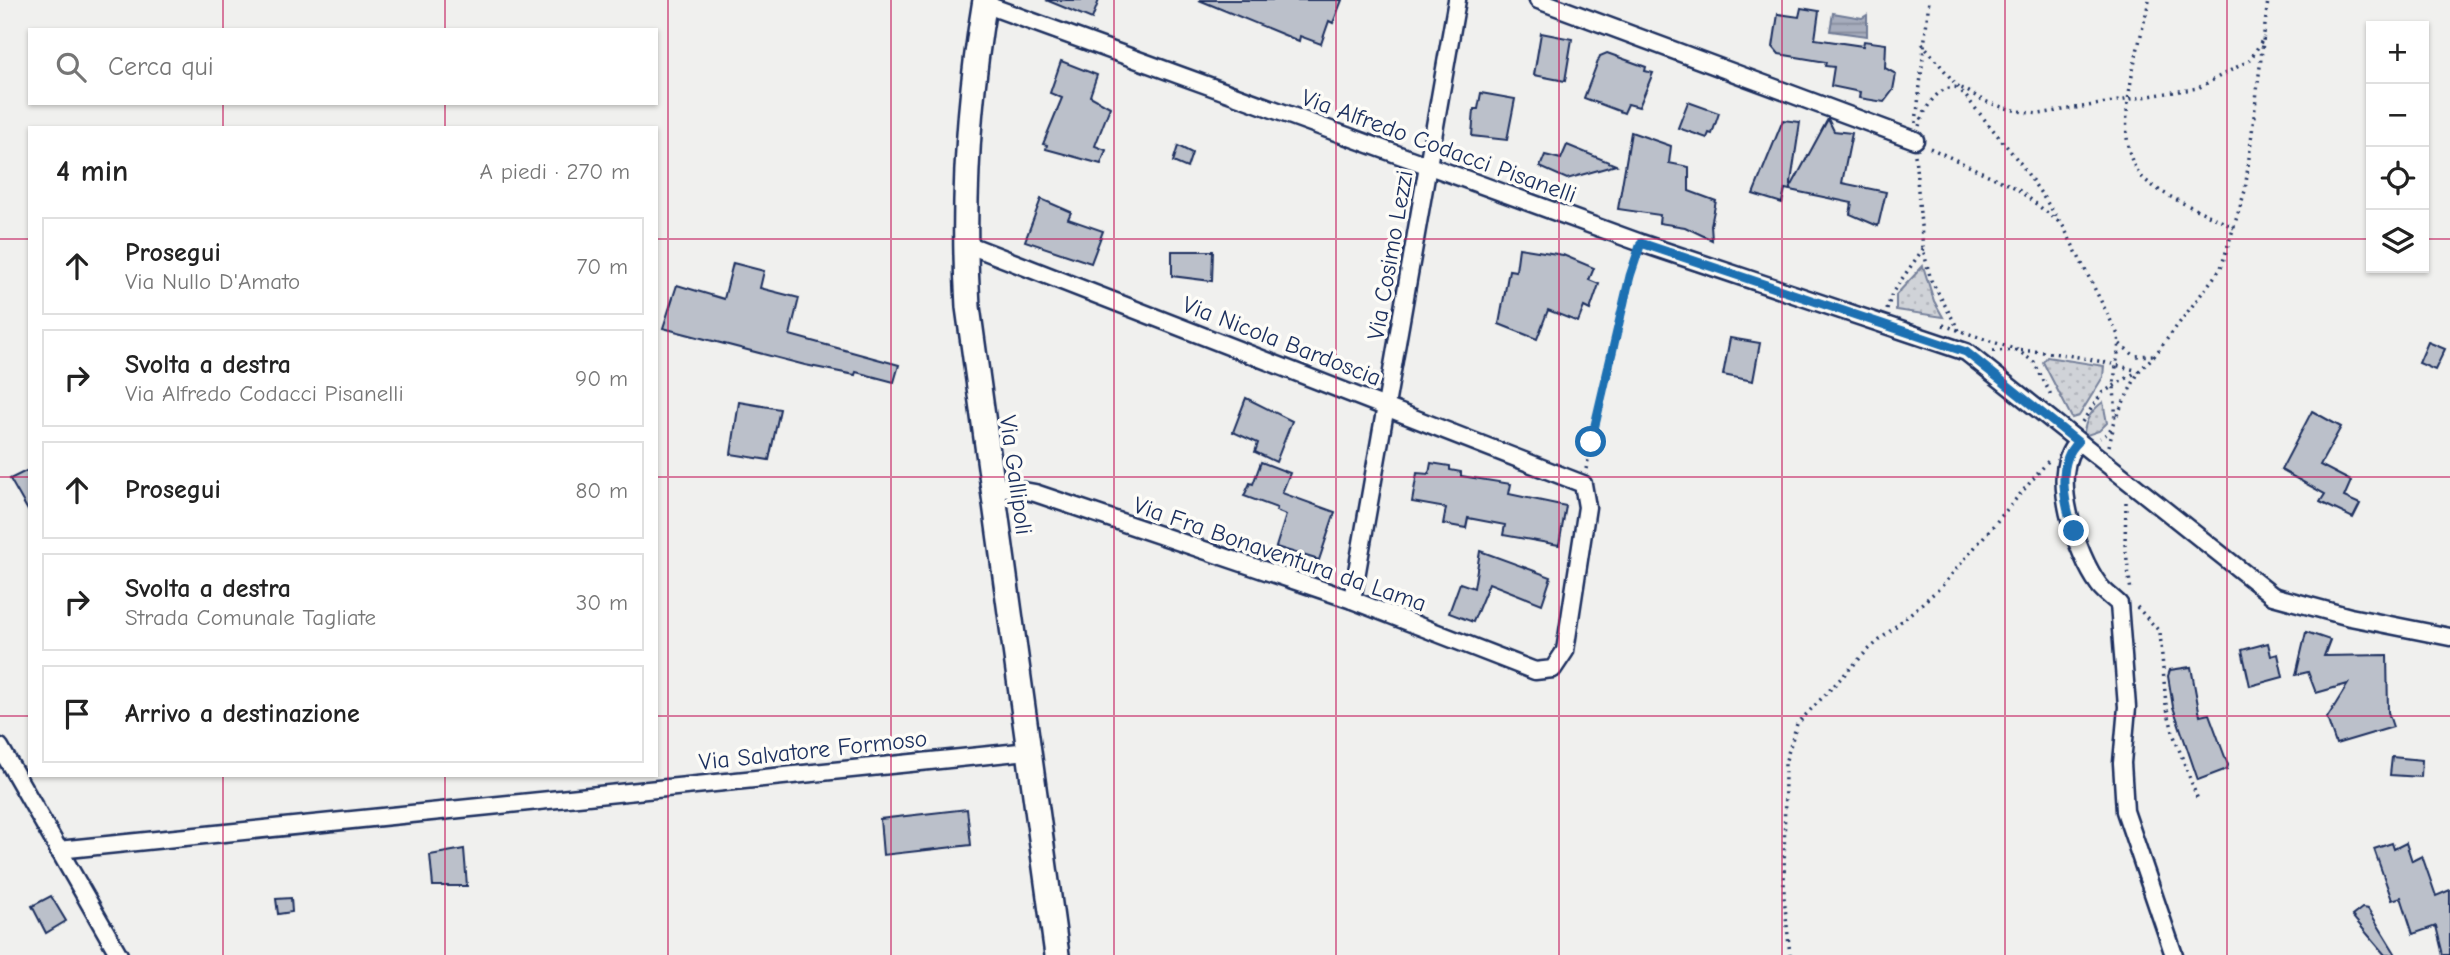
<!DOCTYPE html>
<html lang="it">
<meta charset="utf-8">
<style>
:root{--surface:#fff;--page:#f6f6f6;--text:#222;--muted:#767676;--line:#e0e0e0}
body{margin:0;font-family:"Comic Neue",sans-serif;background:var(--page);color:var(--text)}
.controls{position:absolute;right:21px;top:21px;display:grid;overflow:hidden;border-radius:0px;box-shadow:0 2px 5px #0004}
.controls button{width:63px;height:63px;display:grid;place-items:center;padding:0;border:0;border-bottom:2px solid var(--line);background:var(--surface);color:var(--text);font:35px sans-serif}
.stop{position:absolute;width:21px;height:21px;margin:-16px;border:5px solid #1f6fb2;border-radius:50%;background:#fff}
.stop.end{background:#1f6fb2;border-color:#fff;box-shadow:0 2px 7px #0008}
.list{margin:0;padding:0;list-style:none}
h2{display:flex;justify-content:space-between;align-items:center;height:91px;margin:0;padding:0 28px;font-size:30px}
h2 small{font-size:23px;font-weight:400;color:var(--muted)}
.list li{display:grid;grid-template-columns:46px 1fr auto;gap:21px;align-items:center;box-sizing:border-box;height:98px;margin:0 14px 14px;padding:0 14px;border:2px solid var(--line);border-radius:0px}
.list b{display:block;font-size:26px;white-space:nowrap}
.list p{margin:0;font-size:23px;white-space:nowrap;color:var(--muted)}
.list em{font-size:23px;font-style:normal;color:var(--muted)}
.icon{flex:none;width:38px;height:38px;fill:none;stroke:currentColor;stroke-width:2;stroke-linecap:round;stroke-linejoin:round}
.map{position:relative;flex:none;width:2450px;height:955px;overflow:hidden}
.search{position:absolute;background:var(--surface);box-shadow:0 2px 5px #0004;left:28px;top:28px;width:630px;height:77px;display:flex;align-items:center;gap:18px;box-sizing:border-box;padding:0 24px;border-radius:0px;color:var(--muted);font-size:26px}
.panel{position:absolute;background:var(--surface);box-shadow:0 2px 5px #0004;left:28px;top:126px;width:630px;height:651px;border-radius:0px}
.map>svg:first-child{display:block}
.grass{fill:url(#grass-dots);stroke:#76819b;stroke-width:2}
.water{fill:url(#water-rules);stroke:#6f7b97;stroke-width:2}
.building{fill:#bbc0ca;stroke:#1b2f5e;stroke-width:2}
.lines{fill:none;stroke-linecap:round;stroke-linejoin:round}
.minor-casing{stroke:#1b2f5e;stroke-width:21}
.secondary-casing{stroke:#1b2f5e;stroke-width:28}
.path{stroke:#1b2f5e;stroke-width:3.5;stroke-dasharray:2 5;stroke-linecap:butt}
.minor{stroke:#fdfcf7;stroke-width:16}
.secondary{stroke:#fdfcf7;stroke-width:23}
.route{stroke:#1f6fb2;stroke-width:9}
.grid{fill:none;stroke:#c2185b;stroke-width:2;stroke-opacity:0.55}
.labels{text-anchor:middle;stroke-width:7;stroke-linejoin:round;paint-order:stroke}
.street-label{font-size:24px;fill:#1b2f5e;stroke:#fdfcf7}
</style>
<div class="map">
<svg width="2450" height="955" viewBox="0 0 2450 955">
<defs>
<pattern id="grass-dots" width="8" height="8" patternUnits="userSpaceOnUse" patternTransform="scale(1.75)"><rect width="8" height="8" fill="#d0d3d8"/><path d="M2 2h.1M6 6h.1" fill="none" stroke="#b2b5bc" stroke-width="1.8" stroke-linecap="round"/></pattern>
<pattern id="water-rules" width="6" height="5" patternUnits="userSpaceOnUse" patternTransform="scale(1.75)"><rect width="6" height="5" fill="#a7adbd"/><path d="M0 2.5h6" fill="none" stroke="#878d9d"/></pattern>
</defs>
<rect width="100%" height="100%" fill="#f0f0ee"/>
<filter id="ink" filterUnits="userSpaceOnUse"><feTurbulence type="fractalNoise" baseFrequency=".0143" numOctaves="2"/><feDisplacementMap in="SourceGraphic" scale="14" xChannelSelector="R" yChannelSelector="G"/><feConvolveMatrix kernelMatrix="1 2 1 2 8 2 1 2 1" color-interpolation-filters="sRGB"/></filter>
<g filter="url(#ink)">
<g class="grass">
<polygon points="1923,266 1934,301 1943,317 1896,310 1896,295"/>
<polygon points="2047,357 2104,366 2103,377 2079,416 2072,418 2043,362"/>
<path d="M2103 402 2107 423 2099 431 2087 435 2084 433C2085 420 2092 410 2103 402Z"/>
</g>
<polygon class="water" points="1833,13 1862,18 1867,15 1867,36 1830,31"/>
<g class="building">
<polygon points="1046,0 1099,0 1092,19"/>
<polygon points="1199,0 1342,0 1333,23 1329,21 1321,44 1300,36 1299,41"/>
<polygon points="1801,8 1819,11 1815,39 1863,46 1864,41 1886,44 1885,68 1896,74 1893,90 1884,102 1859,98 1860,92 1831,86 1834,67 1825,66 1826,62 1779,54 1773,47 1778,14 1799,17"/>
<polygon points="1541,33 1572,39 1565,81 1534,75"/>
<polygon points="1607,53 1646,67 1645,71 1653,73 1639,107 1628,104 1624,113 1584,98 1600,56"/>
<polygon points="1061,61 1097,75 1090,96 1110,107 1095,146 1106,150 1101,164 1046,149 1047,145 1043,144 1062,98 1050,93"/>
<polygon points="1481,93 1515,99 1507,140 1472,136 1474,109 1478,109"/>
<polygon points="1688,102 1719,113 1712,134 1709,133 1707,138 1678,128"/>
<polygon points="1828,119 1834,131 1852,133 1842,183 1886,192 1878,226 1850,214 1852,203 1785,189 1782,203 1753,194 1783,120 1800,122 1790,189"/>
<polygon points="1631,132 1671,146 1669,163 1689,167 1689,191 1716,201 1711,225 1712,240 1685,227 1659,223 1660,215 1618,209"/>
<polygon points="1567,145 1616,165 1567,179 1540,167 1545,155 1561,159"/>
<polygon points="1178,146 1192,153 1187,168 1173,162"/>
<polygon points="1041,199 1071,212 1068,219 1103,231 1091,263 1025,241"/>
<polygon points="1519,248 1563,255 1594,268 1589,280 1599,284 1590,310 1584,307 1578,322 1548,310 1537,339 1499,324 1509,270 1516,271"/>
<polygon points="1172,251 1213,251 1212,281 1172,276"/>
<polygon points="733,263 764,271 760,288 799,298 790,335 899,365 894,382 856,372 855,375 805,365 663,328 677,285 724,299"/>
<polygon points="1730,338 1760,343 1753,381 1723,375"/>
<polygon points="2428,342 2445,349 2435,370 2419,363"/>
<polygon points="1246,398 1292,421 1276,462 1255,452 1258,443 1233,432"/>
<polygon points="739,402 780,409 769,460 731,454"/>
<polygon points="2312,411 2341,427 2320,465 2351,481 2344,497 2360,504 2353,518 2320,502 2325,494 2281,470"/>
<polygon points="1261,462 1290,473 1282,493 1335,512 1319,560 1276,547 1286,515 1276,511 1277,508 1244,496 1250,483 1253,484"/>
<polygon points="1431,463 1450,466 1450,470 1461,472 1461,476 1511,484 1509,494 1566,506 1559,545 1503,535 1505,525 1468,518 1466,528 1443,524 1446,508 1412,502 1417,473 1429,474"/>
<polygon points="30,469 30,514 10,479"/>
<polygon points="1480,551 1551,577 1542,604 1489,583 1473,622 1449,613 1460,583 1474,588"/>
<polygon points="2306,632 2330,640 2324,656 2387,655 2388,712 2393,727 2336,744 2327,718 2348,684 2316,693 2308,672 2296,675"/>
<polygon points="2268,643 2271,656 2278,654 2283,677 2250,686 2242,650"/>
<polygon points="2191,667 2200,716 2209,714 2228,765 2227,769 2198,780 2173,707 2168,676 2170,670"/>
<polygon points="2392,757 2422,760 2421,777 2390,775"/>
<polygon points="967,809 971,845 883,855 880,819"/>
<polygon points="2392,843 2394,849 2406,843 2412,861 2422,856 2436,896 2450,890 2450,955 2443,955 2436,926 2413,934 2401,897 2392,900 2374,849"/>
<polygon points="464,849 467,886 433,886 430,855"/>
<polygon points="51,896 66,921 46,933 32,906"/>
<polygon points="291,898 292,912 278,914 276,899"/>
<polygon points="2362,908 2368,909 2395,953 2391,955 2385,955 2352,916"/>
</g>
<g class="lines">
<g class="minor-casing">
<g id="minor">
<polyline points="1538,0 1915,140"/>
<polyline points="984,4 1641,243 1966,352 2273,596 2350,617 2450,637"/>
<polyline points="964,243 1583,484 1587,507 1565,651 1553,669 1535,671 1352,600 1035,493 991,485"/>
<path d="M2078 442C2047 471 2077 555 2099 585 2104 592 2113 598 2119 604L2127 707 2122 763 2125 811 2174 955"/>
<polyline points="1352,600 1457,0"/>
<polyline points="0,747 119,955"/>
<polyline points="58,850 1029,751"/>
</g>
</g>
<g class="secondary-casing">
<path id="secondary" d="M985 0C968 101 962 205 968 307L1057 955"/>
</g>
<g class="path">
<path d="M2149 0C2140 46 2107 142 2143 178 2164 198 2208 213 2234 228"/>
<path d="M1922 43 2021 164 2063 226 2118 335C2120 352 2115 366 2114 384 2114 403 2121 428 2100 438"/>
<polyline points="1916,123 1929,0"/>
<path d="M1919 126C1925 109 1937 83 1960 88 1968 90 1977 98 1985 101 2002 108 2020 112 2039 114L2198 88 2250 60 2264 37"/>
<polyline points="1930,148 2016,188 2059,222"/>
<polyline points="1915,155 1923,249 1931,280 1961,334"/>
<polyline points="1887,310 1892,293 1923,249"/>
<polyline points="1943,325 2017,350 2034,362 2052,397"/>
<polyline points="2120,344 2135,356 2153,355"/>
<path d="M1993 351C2043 348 2090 358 2139 371"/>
<polyline points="2117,415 2139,371 2155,355 2221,268 2245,191 2268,0"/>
<polyline points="2082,422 2102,393 2137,372"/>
<polyline points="2109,446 2113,429"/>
<polyline points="1586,469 1636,258"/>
<polyline points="2126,502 2125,544 2131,592"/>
<polyline points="2137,607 2160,632 2166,705 2174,736 2198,800"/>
<polyline points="1790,955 1784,897 1785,763 1797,724 1867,651 1941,587 2050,459"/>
</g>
<use href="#minor" class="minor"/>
<use href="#secondary" class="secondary"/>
</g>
</g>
<g class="lines" filter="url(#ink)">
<path class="route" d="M1591 442 1630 276 1641 243 1966 352 2078 442C2055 463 2065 506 2074 531"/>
</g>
<path class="grid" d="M223 0V30M445 0V30M668 0V955M891 0V955M1114 0V955M1336 0V955M1559 0V955M1782 0V955M2005 0V955M2227 0V955M223 103V128M445 103V128M0 239H30M656 239H2371M2424 239H2450M0 477H30M656 477H2450M0 716H30M656 716H2450M223 775V955M445 775V955"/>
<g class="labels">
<g class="street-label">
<text transform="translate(1439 146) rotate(20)" y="8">Via Alfredo Codacci Pisanelli</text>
<text transform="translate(1390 255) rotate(-80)" y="8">Via Cosimo Lezzi</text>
<text transform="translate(1282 341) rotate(21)" y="8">Via Nicola Bardoscia</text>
<text transform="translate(1016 475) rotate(82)" y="8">Via Gallipoli</text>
<text transform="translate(1280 554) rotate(19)" y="8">Via Fra Bonaventura da Lama</text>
<text transform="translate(813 750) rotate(-6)" y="8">Via Salvatore Formoso</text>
</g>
</g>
</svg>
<div class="controls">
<button>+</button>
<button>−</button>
<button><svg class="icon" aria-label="locate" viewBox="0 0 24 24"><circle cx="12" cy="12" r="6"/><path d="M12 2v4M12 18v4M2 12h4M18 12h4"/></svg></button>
<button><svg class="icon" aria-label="layers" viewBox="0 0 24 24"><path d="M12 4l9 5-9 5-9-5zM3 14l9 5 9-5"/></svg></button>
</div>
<div class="stop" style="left:1591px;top:442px"></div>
<div class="stop end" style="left:2074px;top:531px"></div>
<div class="search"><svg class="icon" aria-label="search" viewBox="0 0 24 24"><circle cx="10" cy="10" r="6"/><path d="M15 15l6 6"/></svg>Cerca qui</div>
<section class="panel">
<h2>4 min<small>A piedi · 270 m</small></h2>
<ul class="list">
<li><svg class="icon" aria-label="ahead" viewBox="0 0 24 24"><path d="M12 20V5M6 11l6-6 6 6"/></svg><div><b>Prosegui</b><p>Via Nullo D'Amato</p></div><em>70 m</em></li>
<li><svg class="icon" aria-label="right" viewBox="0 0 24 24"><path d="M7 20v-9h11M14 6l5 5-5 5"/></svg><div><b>Svolta a destra</b><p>Via Alfredo Codacci Pisanelli</p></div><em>90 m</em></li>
<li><svg class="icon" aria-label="ahead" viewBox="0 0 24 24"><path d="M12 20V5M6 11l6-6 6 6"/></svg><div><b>Prosegui</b></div><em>80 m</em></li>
<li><svg class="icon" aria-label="right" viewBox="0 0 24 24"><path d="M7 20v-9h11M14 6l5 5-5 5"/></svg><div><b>Svolta a destra</b><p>Strada Comunale Tagliate</p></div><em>30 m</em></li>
<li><svg class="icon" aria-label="arrive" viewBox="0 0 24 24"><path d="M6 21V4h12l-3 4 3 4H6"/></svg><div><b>Arrivo a destinazione</b></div></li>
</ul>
</section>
</div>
